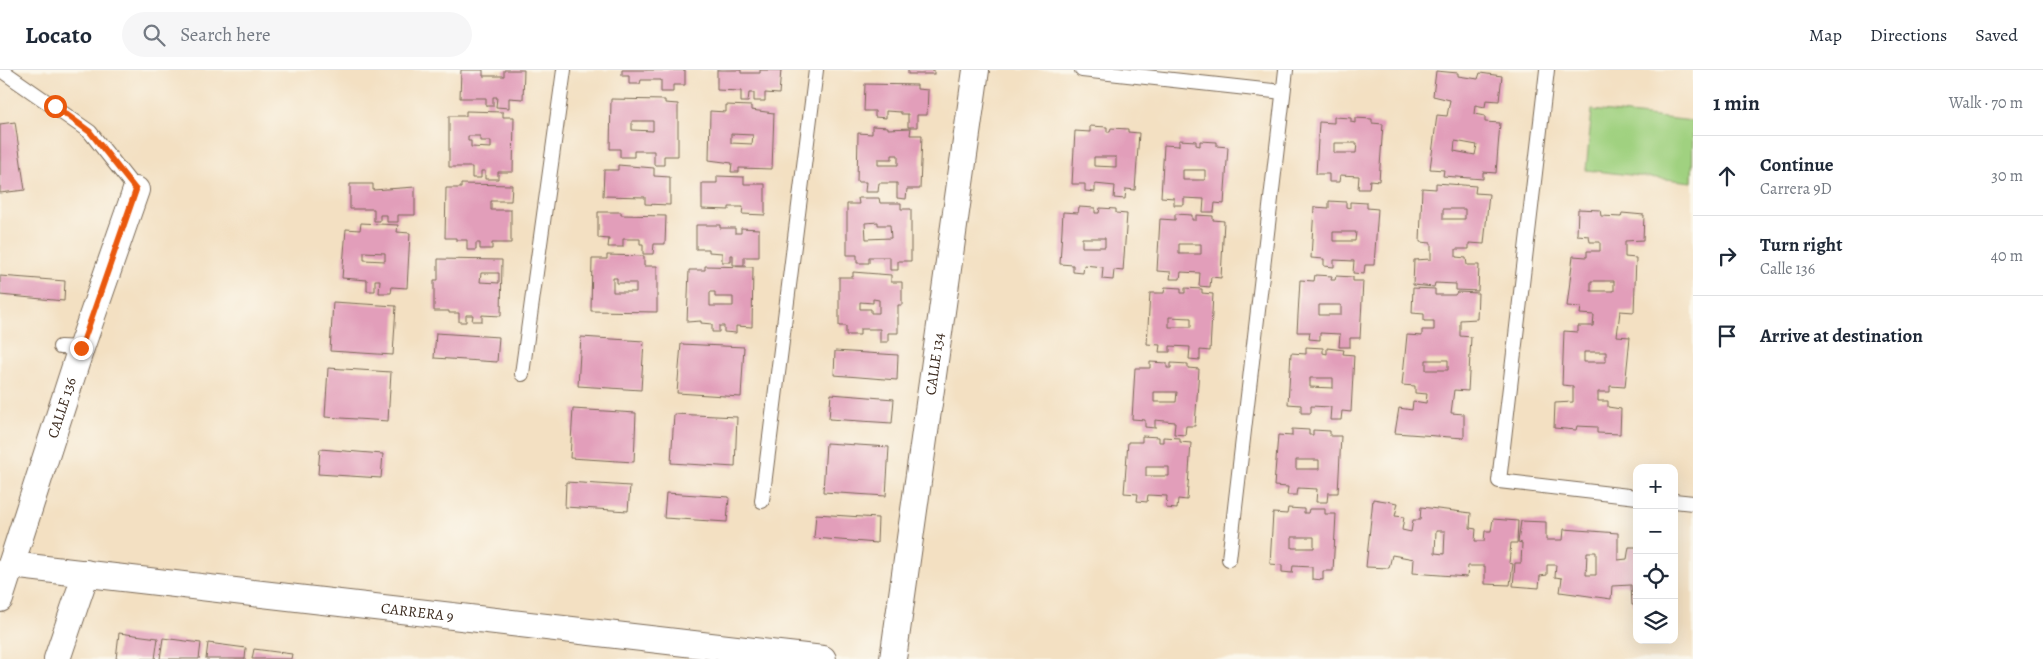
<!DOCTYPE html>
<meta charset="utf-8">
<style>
:root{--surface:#fff;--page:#f6f6f7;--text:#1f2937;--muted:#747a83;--line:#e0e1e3}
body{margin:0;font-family:Alegreya,serif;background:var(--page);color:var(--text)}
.controls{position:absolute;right:15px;bottom:15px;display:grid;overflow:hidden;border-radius:10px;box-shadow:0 5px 20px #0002}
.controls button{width:45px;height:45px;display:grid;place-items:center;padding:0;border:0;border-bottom:1px solid var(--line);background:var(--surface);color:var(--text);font:25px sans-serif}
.stop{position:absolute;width:15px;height:15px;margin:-11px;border:4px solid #ea580c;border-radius:50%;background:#fff}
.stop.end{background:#ea580c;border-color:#fff;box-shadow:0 1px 5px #0008}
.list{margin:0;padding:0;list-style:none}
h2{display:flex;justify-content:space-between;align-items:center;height:65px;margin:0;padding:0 20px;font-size:21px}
h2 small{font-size:16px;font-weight:400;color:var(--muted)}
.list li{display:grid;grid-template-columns:32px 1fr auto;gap:15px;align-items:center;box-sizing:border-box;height:80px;padding:0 20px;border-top:1px solid var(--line)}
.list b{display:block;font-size:19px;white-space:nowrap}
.list p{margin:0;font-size:16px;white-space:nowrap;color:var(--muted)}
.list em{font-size:16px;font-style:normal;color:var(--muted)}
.icon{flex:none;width:28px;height:28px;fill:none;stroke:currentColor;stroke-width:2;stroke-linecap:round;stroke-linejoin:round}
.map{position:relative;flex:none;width:1693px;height:589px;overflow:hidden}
header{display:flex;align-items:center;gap:30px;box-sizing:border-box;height:70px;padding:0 25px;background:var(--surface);border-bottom:1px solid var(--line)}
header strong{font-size:24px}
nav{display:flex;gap:28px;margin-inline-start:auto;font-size:18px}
.search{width:350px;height:45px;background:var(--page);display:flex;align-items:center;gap:12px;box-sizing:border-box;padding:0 18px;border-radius:28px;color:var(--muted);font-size:19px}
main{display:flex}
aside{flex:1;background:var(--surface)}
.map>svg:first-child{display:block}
.green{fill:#a0d180;stroke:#6e7e4f}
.building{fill:#e29eba;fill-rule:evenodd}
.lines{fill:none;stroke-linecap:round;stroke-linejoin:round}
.service-casing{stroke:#7b6a57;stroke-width:16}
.minor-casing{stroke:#7b6a57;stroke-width:28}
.service{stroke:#fff;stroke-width:14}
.minor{stroke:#fff;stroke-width:26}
.route{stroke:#ea580c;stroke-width:6}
.labels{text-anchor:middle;stroke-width:4;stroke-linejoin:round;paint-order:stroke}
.street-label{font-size:15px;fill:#3b2a1e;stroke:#fbf7ec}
</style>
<header>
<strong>Locato</strong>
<div class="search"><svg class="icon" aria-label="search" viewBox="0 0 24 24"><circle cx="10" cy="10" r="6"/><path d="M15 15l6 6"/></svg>Search here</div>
<nav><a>Map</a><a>Directions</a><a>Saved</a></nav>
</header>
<main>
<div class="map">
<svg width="1693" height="589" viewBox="0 0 1693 589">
<rect width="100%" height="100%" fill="#fbf7ec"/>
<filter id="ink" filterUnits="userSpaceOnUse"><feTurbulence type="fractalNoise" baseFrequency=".02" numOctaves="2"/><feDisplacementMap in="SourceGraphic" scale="10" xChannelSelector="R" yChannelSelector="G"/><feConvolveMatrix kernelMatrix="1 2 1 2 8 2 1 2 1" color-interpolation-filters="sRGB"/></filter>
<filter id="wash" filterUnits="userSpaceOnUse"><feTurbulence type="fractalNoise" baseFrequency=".0096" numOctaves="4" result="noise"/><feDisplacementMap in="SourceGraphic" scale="20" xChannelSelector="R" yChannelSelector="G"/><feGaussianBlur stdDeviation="1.12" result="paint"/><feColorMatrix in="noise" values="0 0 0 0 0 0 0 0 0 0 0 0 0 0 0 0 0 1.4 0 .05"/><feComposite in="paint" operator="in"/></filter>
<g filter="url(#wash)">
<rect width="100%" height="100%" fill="#f3e0c2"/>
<polygon class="green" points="1592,40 1693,51 1692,112 1586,100"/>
<g id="blocks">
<g class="building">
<polygon points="461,0 483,0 483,6 504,6 504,0 524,0 523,29 509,28 509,38 496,37 497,27 493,27 493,36 486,36 486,28 460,28"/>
<polygon points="622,0 685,0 685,15 673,15 673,22 661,22 661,10 641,10 640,14 629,14 629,6 622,6"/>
<polygon points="717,0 741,0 741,3 760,3 760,0 781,0 779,24 765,23 765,31 754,31 754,23 749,23 748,32 741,32 741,21 717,20"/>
<rect x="908" y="0" width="26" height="4"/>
<path d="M1436 1 1458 3V6L1478 9 1480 3 1502 6 1499 31 1486 30 1485 37 1475 35 1474 44 1485 46V52L1500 53 1496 103 1483 102V109L1443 106 1444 100 1430 99 1437 45 1447 46 1450 30 1433 26ZM1455 71 1477 75 1475 85 1454 81Z"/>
<polygon points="865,14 917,15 917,19 928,20 927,45 917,45 917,57 908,57 908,44 901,44 901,42 886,41 886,48 875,47 875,41 864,41"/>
<path d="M611 29 665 30V33L678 34V86H664V95H654V81H634V87H620V79H610ZM632 51H653V61L632 60Z"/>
<path d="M726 35 751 36V40L774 43 772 99 739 98V102H731L732 93 709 90 710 41 726 42ZM731 64 753 65 752 74 731 73Z"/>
<path d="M466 41 503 42V47H514L513 102H498V109H485V101H481V108H472V97H449V46H466ZM468 66H480V71H491V78L471 77V71H468Z"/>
<path d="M1334 47 1351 48V52L1355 53V48L1372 49V53L1383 54 1379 111 1370 110 1369 119H1358L1359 106 1340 105 1339 112H1329V104H1316L1319 52 1334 53ZM1334 73H1357L1356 83H1334Z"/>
<polygon points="15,52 25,120 0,123 0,54"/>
<path d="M872 56 888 57V59L911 58 910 65H922L920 119H907L906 129 897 128V113H879L878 122H865L866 112H857L858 63 872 64ZM892 85H898V95H878V89H892Z"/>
<path d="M1090 56 1107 57V62H1110L1111 58 1128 59V62L1139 63 1135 120 1126 119 1125 129 1114 128 1115 116 1095 114V122L1085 121V114H1072L1075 61 1090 62ZM1094 87H1116V97L1094 96Z"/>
<path d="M1179 70 1196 71V75L1200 76V71L1217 72V76L1228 77 1224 134 1215 133 1214 142H1203L1204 129 1184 128V135H1174V128L1161 127 1164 75 1179 76ZM1183 100H1205V110H1183Z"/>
<polygon points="618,95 654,98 654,106 670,107 670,135 645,134 645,127 603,126 604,100 618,100"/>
<polygon points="717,106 744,107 744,114 765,114 765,145 742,144 743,137 729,137 729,140 702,139 702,113 717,113"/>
<path d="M1436 113 1476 116 1475 123 1489 124 1484 174 1469 173V179H1456V187L1466 188 1467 195H1479L1478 221 1456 220V214L1435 213 1434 217 1413 215 1414 190 1431 189V173L1420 172 1422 118 1436 119ZM1443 139H1465V149H1443Z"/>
<polygon points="350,114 373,114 373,120 415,117 415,145 398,145 398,152 387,152 387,145 380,145 380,151 374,151 374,139 350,139"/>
<polygon points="461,114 512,115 511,131 491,131 491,140 511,140 511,173 492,173 492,179 480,179 480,173 476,173 476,180 467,180 467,170 456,170 456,168 445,168 446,118 461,118"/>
<path d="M858 128H879L880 133H901V139H911V191H898V200H890V187H869V193H857V185H847V134H859ZM878 152V155H890L891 168 866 169 865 153Z"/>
<path d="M1329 131 1346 132V137L1350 138V132L1367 133V138L1378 139 1374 195H1365L1364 204 1353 203 1354 191 1334 190V197L1324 196V189L1311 188 1314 137 1329 138ZM1333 162H1356L1355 171H1333Z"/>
<path d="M1079 137 1095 138V143H1099L1100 138 1116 139V143L1127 144 1123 201 1114 200 1113 210 1102 209 1103 197 1084 195 1083 203 1073 202V195L1060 194 1063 142 1078 143ZM1082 168H1105V177H1082Z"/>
<path d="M1578 139 1600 140 1601 146 1621 147 1622 143 1644 145 1643 170 1625 171V187L1636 188 1634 242 1620 241 1617 266 1630 267 1625 317 1610 316V322H1598V331H1608V337L1621 339 1620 364 1597 363V357L1577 356 1576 360 1554 358 1555 333 1573 332V316L1562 315 1564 261 1578 262V256H1593L1594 245 1580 244 1581 237 1567 236 1573 186 1587 187V181H1600V172H1590L1589 166 1577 165ZM1591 211H1614V221H1591ZM1584 282H1606V292H1584Z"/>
<polygon points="598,142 621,142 621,145 666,146 665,174 654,174 653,184 643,184 643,174 640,174 640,169 623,169 623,177 608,177 609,169 598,168"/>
<path d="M1175 144 1192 145V150H1196V145L1213 146V150L1224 151 1221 208 1211 207 1210 217 1199 216 1200 203 1181 202 1180 209H1170L1171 202 1157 201 1160 149 1175 150ZM1179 174H1201V184H1179Z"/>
<path d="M361 153 398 155 397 162 410 163 407 218 392 217 391 223H379L380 210H375V221H367V210L342 208 346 159 360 160ZM364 182 385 183V191L364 190Z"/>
<polygon points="696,155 720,155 720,158 735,158 735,163 741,163 741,158 759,159 759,187 744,187 744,195 733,195 733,185 731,185 731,192 722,192 722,183 709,182 709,179 696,179"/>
<path d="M607 185 644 186V196H657V242L591 241 592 189H607ZM613 208H617V213H636V222H613Z"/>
<path d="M438 189 502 190 501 246 482 245V251H472L473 245H466V252H459V243H449V241H434V210H438ZM481 203H499V213L480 212Z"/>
<path d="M705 196 753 197 752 257 736 256V263L724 262V256H719V262H712V254L701 253V251L687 252 689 200H705ZM710 222H715V227H733V236H710Z"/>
<path d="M853 202 891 205V212H902V235H898V263H888V272H880V259H860V265H846V256H839V207H853ZM873 229 879 230V243H871V239H860V232L873 233Z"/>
<path d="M1315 205 1332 206 1331 210H1335L1336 206 1353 207V211H1363L1360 268H1350V277H1339L1340 264 1320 263V270L1309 269 1310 262H1297L1300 210 1314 211ZM1319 235H1341V245H1319Z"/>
<polygon points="0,206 65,211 64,231 0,225"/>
<path d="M1165 217 1181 218V223H1185V218L1202 219V223L1213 224 1210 281 1200 280V290L1189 289 1190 277 1170 276V282H1159L1160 275 1147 274 1150 223H1164ZM1169 247 1191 248V257H1169Z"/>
<path d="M1413 218 1435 219V225H1455L1457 222 1478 223 1477 249 1460 250V266L1471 267 1468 321 1454 320 1451 343 1464 344V368L1395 363 1399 338 1412 340 1413 331 1426 333 1427 324 1415 323V316L1402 315 1407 265 1422 266V260H1434V251H1424V244L1412 243ZM1426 290H1448V300H1426Z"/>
<polygon points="333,232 396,236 393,285 330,281"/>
<polygon points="436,263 499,267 497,292 434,288"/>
<polygon points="581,267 644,271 641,320 578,316"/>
<polygon points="681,274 744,277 741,327 677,323"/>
<path d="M1306 277 1323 278V283L1327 284V278L1344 280 1343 284 1354 285 1351 342 1342 341 1341 350H1330L1331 337 1311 336V343H1301V335L1288 334 1291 283 1306 284ZM1310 308H1333V318L1310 317Z"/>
<polygon points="835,281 898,285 897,310 834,305"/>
<path d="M1150 292 1167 293V298H1171V293L1188 294V298L1199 299 1195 356H1186L1185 365 1174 364 1175 352 1155 350V358L1145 357V350L1132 349 1135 298H1150ZM1154 322H1177L1176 332H1154Z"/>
<polygon points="328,298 391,302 388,351 325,347"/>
<polygon points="831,324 894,329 892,353 829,349"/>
<polygon points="573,339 636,343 634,392 570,388"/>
<polygon points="674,344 737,347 735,397 671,393"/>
<path d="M1292 359 1309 360V365H1313V360L1330 361V366H1341L1338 423H1328L1327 432H1316L1317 419 1298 418 1297 425H1287L1288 417 1274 416 1278 365 1292 366ZM1296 390H1319V399H1296Z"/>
<path d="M1142 366 1159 367V372H1163V367L1180 368V372L1191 373 1187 430 1178 429 1177 439 1166 438 1167 426 1148 425 1147 432 1137 431 1138 424 1124 423 1128 372H1142ZM1146 397H1169V406H1146Z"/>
<polygon points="826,373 889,377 886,426 823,422"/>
<polygon points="320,379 383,384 381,408 318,404"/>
<polygon points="566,412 630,416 628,441 565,437"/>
<polygon points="666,423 729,427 727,452 664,448"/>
<path d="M1373 429 1398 433 1395 446 1404 447 1402 460 1411 462 1413 450H1420L1421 437 1471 443 1470 458 1476 459 1475 471H1484L1485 461H1491L1493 449 1518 451 1517 473H1511L1509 493 1513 494 1510 515 1485 514V496H1468L1467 507 1413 503 1414 489 1392 485 1389 498 1366 497ZM1436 461H1445L1444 484 1435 483Z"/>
<path d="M1288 438 1304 439V443H1308L1309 439H1325V444H1336L1333 501H1323V510L1312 509V497L1293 496 1292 503 1282 502V495L1270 494 1273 443 1287 444ZM1292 467H1314V478H1292Z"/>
<polygon points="816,444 878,448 877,473 814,468"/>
<path d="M1521 451 1546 452V470H1563L1564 459 1618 463V490L1627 489 1629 477H1637V535H1632L1631 515 1612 516 1611 529 1560 522 1562 508 1555 507 1556 495H1547V505L1540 506 1539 518 1513 516 1515 493H1521L1522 473 1518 472ZM1587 482H1596V505H1586Z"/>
<polygon points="119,563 158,568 155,589 116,589"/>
<polygon points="163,568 201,573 199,589 160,589"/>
<polygon points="208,573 246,578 245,589 206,589"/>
<polygon points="254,579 292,584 291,589 252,589"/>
</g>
</g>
</g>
<g filter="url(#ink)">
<use href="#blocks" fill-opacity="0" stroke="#7b6a57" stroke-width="1"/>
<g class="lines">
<g class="service-casing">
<g id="service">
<polyline points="1,0 90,62 136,120"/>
<polyline points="1082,0 1283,22"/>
<polyline points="1547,0 1499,411 1637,427"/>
<polyline points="60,277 81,278"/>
<polyline points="522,304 564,0"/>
<polyline points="762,431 816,0"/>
<polyline points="1674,431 1693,433"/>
<polyline points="1229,489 1286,0"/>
</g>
</g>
<g class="minor-casing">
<g id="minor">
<path id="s1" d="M11 495 823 589"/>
<path id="s2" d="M0 529 81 278 136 120"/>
<polyline points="57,589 86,503"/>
<path id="s3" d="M893 589 976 0"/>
</g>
</g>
<use href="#service" class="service"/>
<use href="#minor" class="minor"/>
</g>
</g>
<g class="lines" filter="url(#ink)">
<polyline class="route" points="55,36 90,62 136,120 81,278"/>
</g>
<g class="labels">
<g class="street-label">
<text dy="5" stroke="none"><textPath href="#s3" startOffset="298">CALLE 134</textPath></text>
<text dy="5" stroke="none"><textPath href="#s2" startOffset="201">CALLE 136</textPath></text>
<text dy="5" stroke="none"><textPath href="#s1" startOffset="409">CARRERA 9</textPath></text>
</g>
</g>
</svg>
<div class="controls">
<button>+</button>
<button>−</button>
<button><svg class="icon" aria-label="locate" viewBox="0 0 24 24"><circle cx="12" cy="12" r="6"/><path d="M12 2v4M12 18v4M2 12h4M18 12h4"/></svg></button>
<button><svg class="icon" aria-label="layers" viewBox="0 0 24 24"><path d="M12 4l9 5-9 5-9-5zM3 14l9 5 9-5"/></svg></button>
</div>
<div class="stop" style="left:55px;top:36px"></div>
<div class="stop end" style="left:81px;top:278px"></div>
</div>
<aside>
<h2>1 min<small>Walk · 70 m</small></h2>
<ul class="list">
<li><svg class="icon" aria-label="ahead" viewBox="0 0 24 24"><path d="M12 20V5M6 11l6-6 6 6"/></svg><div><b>Continue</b><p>Carrera 9D</p></div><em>30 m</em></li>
<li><svg class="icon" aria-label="right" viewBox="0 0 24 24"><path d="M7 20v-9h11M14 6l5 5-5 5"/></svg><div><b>Turn right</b><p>Calle 136</p></div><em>40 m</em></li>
<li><svg class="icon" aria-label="arrive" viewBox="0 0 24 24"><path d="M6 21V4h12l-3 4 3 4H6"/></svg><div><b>Arrive at destination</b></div></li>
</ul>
</aside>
</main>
